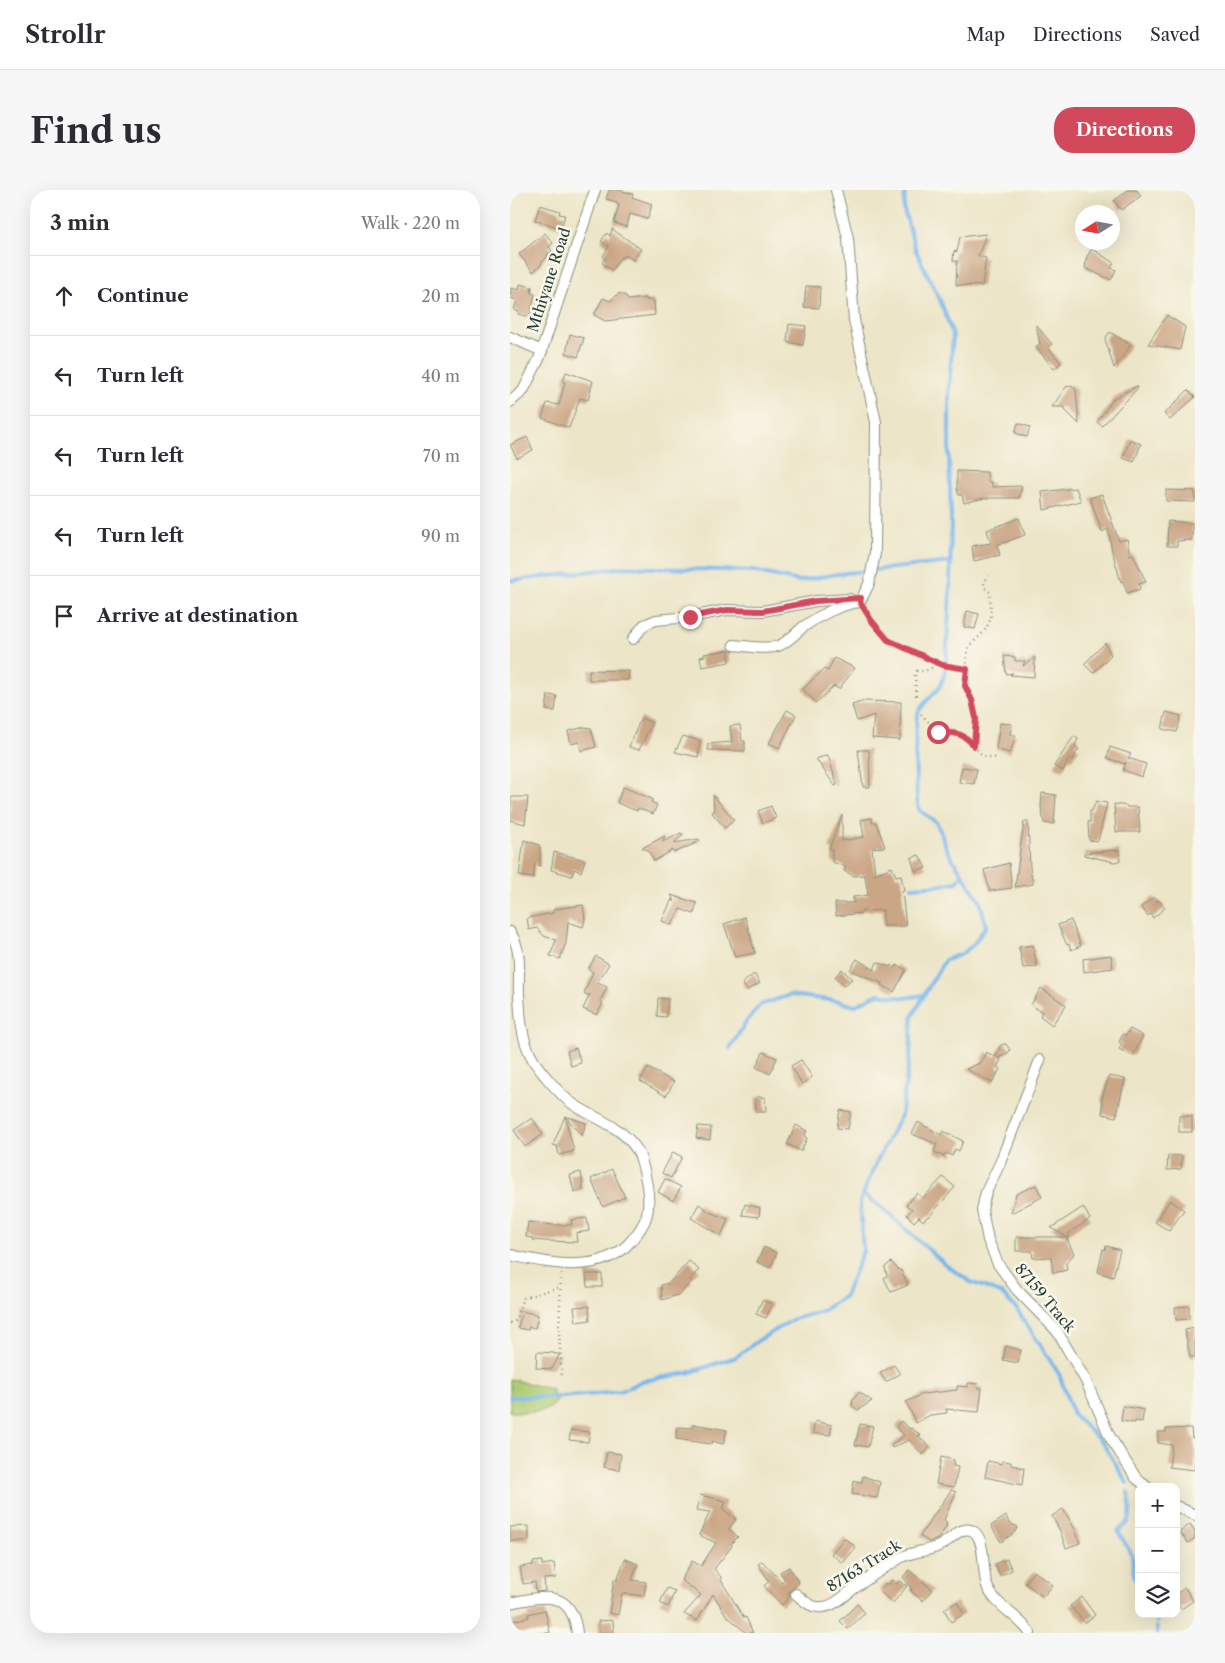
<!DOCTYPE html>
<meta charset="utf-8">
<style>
:root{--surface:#fff;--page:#f7f7f7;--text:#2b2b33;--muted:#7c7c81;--line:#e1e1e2;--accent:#d1495b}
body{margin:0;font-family:"Libre Caslon Text",serif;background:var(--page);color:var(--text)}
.controls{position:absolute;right:15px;bottom:15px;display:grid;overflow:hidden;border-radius:10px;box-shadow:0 5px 20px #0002}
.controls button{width:45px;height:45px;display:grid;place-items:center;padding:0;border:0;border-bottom:1px solid var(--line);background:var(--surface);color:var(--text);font:25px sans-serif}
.compass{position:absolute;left:565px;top:15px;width:45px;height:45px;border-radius:50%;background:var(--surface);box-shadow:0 5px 20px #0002;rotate:259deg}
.stop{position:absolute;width:15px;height:15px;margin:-11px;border:4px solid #d1495b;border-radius:50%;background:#fff}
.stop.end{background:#d1495b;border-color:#fff;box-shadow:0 1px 5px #0008}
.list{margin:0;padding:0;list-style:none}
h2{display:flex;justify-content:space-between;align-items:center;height:65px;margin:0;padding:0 20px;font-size:21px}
h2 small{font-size:16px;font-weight:400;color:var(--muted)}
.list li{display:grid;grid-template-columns:32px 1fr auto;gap:15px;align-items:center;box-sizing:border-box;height:80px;padding:0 20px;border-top:1px solid var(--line)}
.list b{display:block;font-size:19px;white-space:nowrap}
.list em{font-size:16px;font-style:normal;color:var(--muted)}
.icon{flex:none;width:28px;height:28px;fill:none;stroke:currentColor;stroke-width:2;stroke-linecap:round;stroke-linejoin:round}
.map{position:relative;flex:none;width:685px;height:1443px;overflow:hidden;border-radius:20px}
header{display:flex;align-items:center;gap:30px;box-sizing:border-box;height:70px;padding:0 25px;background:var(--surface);border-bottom:1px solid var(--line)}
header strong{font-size:24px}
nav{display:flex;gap:28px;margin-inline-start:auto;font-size:18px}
.intro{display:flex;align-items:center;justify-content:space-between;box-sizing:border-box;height:120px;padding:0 30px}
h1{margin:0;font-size:35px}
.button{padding:12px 22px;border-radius:20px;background:var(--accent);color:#fff;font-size:18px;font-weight:700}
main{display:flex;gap:30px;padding:0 30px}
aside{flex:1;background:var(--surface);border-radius:20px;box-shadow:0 5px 20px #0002}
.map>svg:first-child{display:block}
.green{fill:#aecc73;stroke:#668454}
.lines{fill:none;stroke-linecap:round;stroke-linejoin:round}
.stream{stroke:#7ab8ed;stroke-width:4}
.building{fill:#cba685}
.minor-casing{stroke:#86917e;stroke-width:12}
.path{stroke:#86917e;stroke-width:2.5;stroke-dasharray:1 4;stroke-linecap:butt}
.minor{stroke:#fff;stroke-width:10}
.route{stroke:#d1495b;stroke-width:6}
.labels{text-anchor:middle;stroke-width:5;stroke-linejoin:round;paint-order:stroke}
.street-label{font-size:15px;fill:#1f3d34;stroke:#fbf7ec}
</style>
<header>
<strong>Strollr</strong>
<nav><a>Map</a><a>Directions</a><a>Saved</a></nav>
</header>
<div class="intro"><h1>Find us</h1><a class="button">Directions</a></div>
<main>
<aside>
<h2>3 min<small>Walk · 220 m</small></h2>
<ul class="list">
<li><svg class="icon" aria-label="ahead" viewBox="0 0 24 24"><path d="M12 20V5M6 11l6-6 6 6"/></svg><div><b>Continue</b></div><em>20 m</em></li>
<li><svg class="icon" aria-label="left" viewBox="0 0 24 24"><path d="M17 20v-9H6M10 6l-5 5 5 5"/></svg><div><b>Turn left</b></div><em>40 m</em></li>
<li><svg class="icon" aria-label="left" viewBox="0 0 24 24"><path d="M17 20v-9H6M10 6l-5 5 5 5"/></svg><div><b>Turn left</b></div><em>70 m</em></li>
<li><svg class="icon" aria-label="left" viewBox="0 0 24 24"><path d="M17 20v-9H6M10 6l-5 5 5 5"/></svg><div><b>Turn left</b></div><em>90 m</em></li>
<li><svg class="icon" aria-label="arrive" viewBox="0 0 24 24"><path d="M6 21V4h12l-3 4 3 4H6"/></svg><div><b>Arrive at destination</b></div></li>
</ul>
</aside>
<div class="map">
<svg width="685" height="1443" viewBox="0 0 685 1443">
<rect width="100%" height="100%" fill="#fbf7ec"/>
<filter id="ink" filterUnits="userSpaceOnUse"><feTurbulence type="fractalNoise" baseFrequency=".02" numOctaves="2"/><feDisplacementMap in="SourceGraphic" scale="10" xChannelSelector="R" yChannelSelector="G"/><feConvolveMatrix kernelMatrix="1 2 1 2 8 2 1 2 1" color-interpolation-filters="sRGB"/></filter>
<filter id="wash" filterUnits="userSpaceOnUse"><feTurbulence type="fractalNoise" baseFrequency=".0096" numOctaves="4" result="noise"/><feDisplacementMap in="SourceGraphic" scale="20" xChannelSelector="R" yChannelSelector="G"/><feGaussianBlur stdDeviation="1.12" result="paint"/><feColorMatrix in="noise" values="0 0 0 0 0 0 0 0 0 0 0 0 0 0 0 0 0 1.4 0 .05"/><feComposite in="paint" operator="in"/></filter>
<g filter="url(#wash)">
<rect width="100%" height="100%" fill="#ece5c7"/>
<path class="green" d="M0 1189 41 1199 47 1211C39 1225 14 1222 0 1222Z"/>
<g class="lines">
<g class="stream">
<polyline points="395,0 394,20 406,61 430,110 443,145 439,197 439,273 441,327 440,402 436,472"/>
<polyline points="0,391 116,377 243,381 289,391 327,384 441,372"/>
<polyline points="402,697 432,695 447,692 452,685"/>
<polyline points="220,858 236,832 250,815 280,805 328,811 344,816 368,804 395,808 414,805"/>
<polyline points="353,1004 372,1018 437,1076 461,1092 491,1103 506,1118 549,1184 563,1224 593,1253 617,1293"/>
<path d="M0 1207H49L88 1204 111 1201 132 1191 178 1183 226 1167 249 1150 284 1129 312 1121 335 1106 353 1061 350 1011 368 969 391 925 400 865 402 827 421 793 435 770 452 764 463 755 476 736 470 711 438 662 427 633 409 620 407 609C406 594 403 531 409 521 419 504 433 502 435 479"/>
<path d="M618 1302C620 1311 622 1324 618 1332 616 1335 611 1338 608 1341L622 1365 624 1386 629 1396"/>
<polyline points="644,1424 647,1432"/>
<polyline points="647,1443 647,1437"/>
</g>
</g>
<g id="blocks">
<g class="building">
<polygon points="99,0 109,0 123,4 122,7 142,14 138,29 120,24 117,37 104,33 109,15 107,14 107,12 96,9"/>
<polygon points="618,0 627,0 631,6 611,20 604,11"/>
<polygon points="30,15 50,21 49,24 55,25 51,38 25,30"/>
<polygon points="102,39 131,59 123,70 115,65 113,68 111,67 102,80 92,73 96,68 93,66 99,56 91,51 97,43 100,46"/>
<polygon points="35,43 43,53 39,57 42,61 37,65 38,66 31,73 32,74 23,82 9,64"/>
<polygon points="476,44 468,66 476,68 472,96 446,95 447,71 443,71 444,61 447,62 450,47"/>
<polygon points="582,59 604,73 601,78 606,80 601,90 575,78 577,66"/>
<polygon points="10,94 22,97 21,103 25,104 20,127 8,124 9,122 4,120 7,110 0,108 1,98 9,100"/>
<polygon points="296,96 310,97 309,118 294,117"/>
<polygon points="110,103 116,106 118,110 136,108 136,110 142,110 144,111 145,125 95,131 84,125 93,108 100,111 107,105"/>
<polygon points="657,125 675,137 670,160 638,154"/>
<polygon points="279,134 296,136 293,155 277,152"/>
<polygon points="526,135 542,154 538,157 551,173 544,179 526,157 530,154"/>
<polygon points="600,142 621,155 604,178 595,149"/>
<polygon points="60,144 74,148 68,167 56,163"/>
<polygon points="56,182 83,191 78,210 70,208 59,238 32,228 37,213 49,215 55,192 53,192"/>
<polygon points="562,195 566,200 569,234 554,219 554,217 542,217 556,197"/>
<polygon points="627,196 628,198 592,236 587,232 604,208"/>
<polygon points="678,200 685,207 660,230 654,224"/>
<polygon points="508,233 520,237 517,247 505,243"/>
<polygon points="17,247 23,260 7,268 0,255"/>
<polygon points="620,249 631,254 624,272 613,268"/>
<polygon points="447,281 477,282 478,292 482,292 482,297 512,296 509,308 474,308 454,313 452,305 449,305 447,300"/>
<polygon points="566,298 571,311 534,320 532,302"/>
<polygon points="656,300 685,301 685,312 656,311"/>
<polygon points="592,304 609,351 617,349 620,365 623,364 636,392 629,394 630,399 617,403 613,391 611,392 602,361 598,339 592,342 580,308"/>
<polygon points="509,328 515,345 487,355 490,365 464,371 462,356 481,353 477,340"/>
<polygon points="658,331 682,333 682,350 667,351 667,356 657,356"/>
<polygon points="457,421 469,424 465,439 454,437"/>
<polygon points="595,453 601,465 583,483 574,474"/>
<polygon points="219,460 219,472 192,477 190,467 195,466 194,464"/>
<polygon points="494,466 505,467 505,471 515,471 513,476 525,467 524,487 500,485 503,483 496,484"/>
<polygon points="324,468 345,478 329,499 324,496 306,513 293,499 314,479 318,481"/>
<polygon points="79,480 119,481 118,490 79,490"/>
<polygon points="38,505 47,506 45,521 36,520"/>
<polygon points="354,511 391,512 390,550 362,548 364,525 347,531 342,515"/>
<polygon points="277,520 286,525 269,558 259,553"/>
<polygon points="656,522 671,526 667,542 652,539"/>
<polygon points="131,528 142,533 129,560 119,557"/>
<polygon points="490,533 502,534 500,545 506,545 500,563 486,559"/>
<polygon points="230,535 232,551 235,551 235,561 198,560 198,554 222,552 220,536"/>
<polygon points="75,537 81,538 86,557 71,561 69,552 61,554 58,541"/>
<polygon points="173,546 190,551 188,567 165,562"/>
<polygon points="564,546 568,549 565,556 569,559 562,570 559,568 553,581 544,576"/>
<polygon points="600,557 621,564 618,568 636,574 632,587 613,580 616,572 615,574 597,568"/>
<polygon points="348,560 359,560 360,597 353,597"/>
<polygon points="318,565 327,595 325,596 306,569"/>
<polygon points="452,577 467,579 464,594 449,592"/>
<polygon points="113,597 142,609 141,612 147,615 143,624 128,618 127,621 107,613"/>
<polygon points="532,603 546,605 544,634 534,633 531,617"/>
<polygon points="203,605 224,630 215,638 202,623 204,621"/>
<polygon points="1,607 18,607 15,634 0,630"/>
<polygon points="586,611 597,613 588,651 579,650 578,632 580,632 580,621 582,621"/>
<polygon points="604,614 617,616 617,617 628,617 630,642 606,642"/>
<polygon points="261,616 266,628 253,633 248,621"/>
<polygon points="332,625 332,651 354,647 351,630 362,628 362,633 366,632 375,657 362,658 365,684 382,677 386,686 391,685 394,701 392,701 396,736 373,736 373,720 352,721 352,723 326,726 325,713 344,713 343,707 358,705 355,685 344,686 334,681 336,677 322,672 322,659 319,659"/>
<polygon points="514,632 518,632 520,678 523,694 505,697"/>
<polygon points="171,643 173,645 164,653 189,649 190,651 164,663 163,660 144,671 138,660 132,658 155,646 152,652"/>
<polygon points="14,650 29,655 30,657 30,676 25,674 23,688 9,686"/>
<polygon points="609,660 610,671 604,672 574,665 574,663"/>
<polygon points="44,662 75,670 71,682 64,679 62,686 41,680"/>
<polygon points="409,665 416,678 405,681 401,668"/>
<polygon points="499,673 502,698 480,701 474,680"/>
<polygon points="161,705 187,713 184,724 170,719 162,735 152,731 162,709 165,712"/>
<polygon points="644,707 647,712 649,710 655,718 643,728 640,724 638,726 631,717"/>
<polygon points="73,715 75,730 73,737 58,732 56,753 50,769 40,766 46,750 34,746 27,738 19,740 17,728 43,723 44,719"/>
<polygon points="235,727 245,763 225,767 214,734"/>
<polygon points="561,730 571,756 561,760 559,754 557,755 548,735"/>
<polygon points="523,755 527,777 513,778 509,757"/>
<polygon points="601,765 603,778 574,782 573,769"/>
<polygon points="86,766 99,774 87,793 97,797 90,811 93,813 87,825 73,819 80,804 79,806 74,803 83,782 78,779"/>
<polygon points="347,769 364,780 367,772 380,777 381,775 386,778 387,775 396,780 384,802 371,795 372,793 340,780"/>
<polygon points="332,779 342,789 334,796 325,787"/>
<polygon points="244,784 250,793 237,800 232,793"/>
<polygon points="531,798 556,815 542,835 530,826 532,822 521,815"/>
<polygon points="148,808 158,809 156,827 147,826"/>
<polygon points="620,839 633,846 623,866 609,859 612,854 609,852 613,844 616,845"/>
<polygon points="493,854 496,854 500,860 498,863 488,868 491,870 487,877 490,879 482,893 456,879 470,873 476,862 486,867 490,856"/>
<polygon points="66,858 71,873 61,876 57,861"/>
<polygon points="253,862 267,868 260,884 246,877"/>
<polygon points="291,870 302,887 292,894 281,876"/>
<polygon points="138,878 164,892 156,906 130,891"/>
<polygon points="599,886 615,889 606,927 592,924 593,918 592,918 593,912 591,911"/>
<polygon points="246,907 255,907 256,922 246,922"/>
<polygon points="330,920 341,922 338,939 327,938"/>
<polygon points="55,926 76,933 72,946"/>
<polygon points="55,926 64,961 49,965 47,956 43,955"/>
<rect x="669" y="926" width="13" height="16"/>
<polygon points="22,928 33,944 15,957 4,940"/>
<polygon points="408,932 431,945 433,941 453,951 449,961 445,959 442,966 436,963 434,966 424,962 427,954 402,944"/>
<polygon points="286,935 297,941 294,946 297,948 291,961 277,954"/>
<polygon points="188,936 201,937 200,950 186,948"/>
<polygon points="163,962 172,967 161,988 152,983"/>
<polygon points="658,965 672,966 671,979 657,980"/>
<polygon points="102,979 115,1007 93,1017 81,989"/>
<polygon points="71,982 73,1000 64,1002 60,985"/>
<polygon points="433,987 445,997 419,1027 418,1026 413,1031 409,1027 404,1032 397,1025 402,1019 396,1015 407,1003 413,1008"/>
<polygon points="155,989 171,997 163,1011 148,1002"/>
<polygon points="526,995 532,1007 501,1023 506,1004"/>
<polygon points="660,1010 674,1020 659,1041 645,1032"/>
<polygon points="189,1014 199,1022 218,1029 211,1046 181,1028"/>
<polygon points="235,1014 250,1018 249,1027 232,1025"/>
<polygon points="573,1017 580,1029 559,1043 559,1048 541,1038"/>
<polygon points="77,1028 79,1041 66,1043 67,1052 35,1051 23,1050 23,1048 16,1047 18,1032 44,1035 62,1035 61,1030"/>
<polygon points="506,1047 556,1047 564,1064 556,1073 557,1080 543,1083 541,1067 523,1068 522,1061 506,1061"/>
<polygon points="596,1056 610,1060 603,1087 588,1082 593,1059 595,1060"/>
<polygon points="254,1057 267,1063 260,1078 247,1072"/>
<polygon points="179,1071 189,1080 180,1089 182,1091 170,1104 152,1110 151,1095 159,1093"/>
<polygon points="381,1072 389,1080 391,1080 398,1095 381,1102 374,1088 377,1086 375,1077"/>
<polygon points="76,1084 92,1084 92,1097 77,1097"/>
<polygon points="252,1110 262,1114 256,1128 246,1124"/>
<polygon points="79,1116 80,1130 66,1132 64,1117"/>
<polygon points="679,1116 679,1129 666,1130 665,1117"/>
<polygon points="12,1121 28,1125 25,1138 19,1137 18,1140 8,1138"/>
<polygon points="685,1138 685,1167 680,1167 675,1140"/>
<polygon points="496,1156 511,1160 508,1173 493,1170"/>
<polygon points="27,1162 44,1163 44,1164 50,1164 42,1179 26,1178"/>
<polygon points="384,1175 390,1184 376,1192 370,1183"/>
<polygon points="458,1193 468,1194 467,1198 472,1198 469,1222 436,1219 437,1223 420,1225 406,1233 396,1212 413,1204 447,1200 447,1196 458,1197"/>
<polygon points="349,1202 362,1211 348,1220 342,1216 343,1210"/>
<polygon points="613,1216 634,1220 632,1232 625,1231 625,1233 611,1231"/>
<polygon points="305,1231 322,1235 320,1245 303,1243"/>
<polygon points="391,1231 400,1239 401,1238 411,1245 408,1246 420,1257 413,1265 399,1250 382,1258 381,1256 394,1245 386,1237"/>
<polygon points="183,1234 217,1240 213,1254 202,1251 201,1254 166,1249 167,1237 183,1238"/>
<polygon points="350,1234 363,1236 358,1257 345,1255"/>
<polygon points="681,1238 682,1248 685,1248 685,1280 659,1277 662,1255 648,1253 648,1242 656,1242 656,1239"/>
<polygon points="61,1240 80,1242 78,1252 59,1250"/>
<polygon points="97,1262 111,1264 109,1280 94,1277"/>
<polygon points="431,1267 444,1270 443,1276 448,1277 444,1297 426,1294"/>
<polygon points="478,1271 492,1274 492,1271 501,1272 501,1275 514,1278 512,1295 475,1287"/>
<polygon points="353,1286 370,1292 367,1308 342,1304 344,1291 352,1292"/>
<polygon points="441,1300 446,1302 434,1330 437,1332 435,1334 437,1335 428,1349 419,1352 410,1346"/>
<polygon points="190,1305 216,1311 213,1319 226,1329 219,1339 228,1347 221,1354 222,1356 204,1379 211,1387 211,1390 234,1428 236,1427 243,1443 236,1443 216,1425 203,1404 187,1431 174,1424 191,1405 171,1390 182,1371 191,1376 206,1353 189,1345 200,1322 186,1320"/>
<polygon points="553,1319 565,1339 570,1353 556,1358 550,1341 542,1326"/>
<polygon points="496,1326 499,1333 508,1337 504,1343 491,1352 481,1336"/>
<polygon points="680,1334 685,1341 685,1348 678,1353 670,1342"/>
<polygon points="19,1336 19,1351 0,1351 0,1337"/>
<polygon points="334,1348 346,1357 333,1373 321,1364"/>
<polygon points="115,1369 128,1374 122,1390 136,1392 134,1406 112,1403 108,1425 99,1423 104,1389 107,1390"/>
<polygon points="497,1369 502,1380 490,1386 485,1374"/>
<polygon points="32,1371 32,1375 44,1373 46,1388 34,1389 35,1401 26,1402 25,1392 13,1394 10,1377 23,1375 23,1372"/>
<polygon points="252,1371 272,1392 275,1389 270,1382 279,1377 289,1393 278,1403 280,1406 272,1415 254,1396 259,1391 248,1374"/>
<polygon points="399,1380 423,1400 413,1411 400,1400 402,1399 393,1387"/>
<polygon points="524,1381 543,1395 533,1407 515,1393"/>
<polygon points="382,1390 386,1394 389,1391 397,1396 383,1413 369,1401 376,1393 378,1395"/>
<polygon points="157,1398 165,1401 158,1417 150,1413"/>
<polygon points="675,1398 683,1411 671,1419 666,1412 666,1404"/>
<polygon points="572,1407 585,1425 575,1433 560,1416"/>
<polygon points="447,1412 454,1424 441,1432 434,1419"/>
<polygon points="347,1414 355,1423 338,1439 330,1431"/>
<polygon points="35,1420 40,1443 4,1443 2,1431 19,1427 18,1424"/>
<polygon points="103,1430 104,1443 89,1443 88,1431"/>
</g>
</g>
</g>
<g filter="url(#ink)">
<use href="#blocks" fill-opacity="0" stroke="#86917e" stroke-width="1"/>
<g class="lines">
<g class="minor-casing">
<g id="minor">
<polyline points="0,147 32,161"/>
<polyline points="0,212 13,201 29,169 85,0"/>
<polyline points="123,449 134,435 146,430 180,427 217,420 253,421 306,411 340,409"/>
<path d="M224 455C238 456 255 460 268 456 277 453 285 444 293 437 308 426 331 414 350 412L359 394 365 363 366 232 344 130 338 48 326 0"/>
<path d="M0 742C13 761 8 782 9 804 10 825 11 847 21 866 27 878 52 907 63 914 85 929 112 936 127 960 133 971 135 985 137 996 141 1021 137 1033 121 1051 91 1086 39 1073 0 1065"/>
<polyline points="530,870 490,973 476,1002 472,1020 478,1050 488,1074 507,1100 547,1141 576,1191 600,1247 626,1288 637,1297"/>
<polyline points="666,1316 685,1325"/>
<path d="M286 1404C294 1411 302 1419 313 1417 324 1416 333 1407 342 1400 357 1389 374 1378 390 1368 403 1360 421 1362 433 1354 442 1348 452 1335 463 1341 476 1348 472 1383 477 1396 485 1416 508 1425 520 1443"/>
<path d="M0 1413C34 1406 62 1399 67 1443"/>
</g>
</g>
<g class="path">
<polyline points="356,422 369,442 378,450 433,475 457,479"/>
<path d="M406 506 405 484 407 481C414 482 423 479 427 472"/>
<path d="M411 524 428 542C457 543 454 545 473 566L486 568"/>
<polyline points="464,556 466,528 462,509 455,496 457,463 459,456 470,446 476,439 481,428 480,402 475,398 474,393 478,385"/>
<polyline points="51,1084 49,1143 52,1187"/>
<polyline points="0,1133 5,1131 13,1108 50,1097"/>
</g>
<use href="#minor" class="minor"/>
</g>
</g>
<g class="lines" filter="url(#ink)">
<path class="route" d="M180 427 217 420 253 421 306 411 351 408 350 412 361 430 378 450 432 475 457 479 455 496 462 510 466 528 464 556C453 542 445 543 428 542"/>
</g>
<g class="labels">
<g class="street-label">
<text transform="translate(39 90) rotate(-72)" y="5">Mthiyane Road</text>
<text transform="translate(535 1108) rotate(50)" y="5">87159 Track</text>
<text transform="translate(354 1376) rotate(-32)" y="5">87163 Track</text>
</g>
</g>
</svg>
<div class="controls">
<button>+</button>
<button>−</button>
<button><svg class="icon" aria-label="layers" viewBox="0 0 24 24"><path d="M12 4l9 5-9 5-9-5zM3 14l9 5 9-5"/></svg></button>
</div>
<svg class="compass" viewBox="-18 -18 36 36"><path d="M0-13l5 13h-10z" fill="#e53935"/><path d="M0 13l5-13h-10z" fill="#7c7c81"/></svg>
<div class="stop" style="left:428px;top:542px"></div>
<div class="stop end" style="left:180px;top:427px"></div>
</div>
</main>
